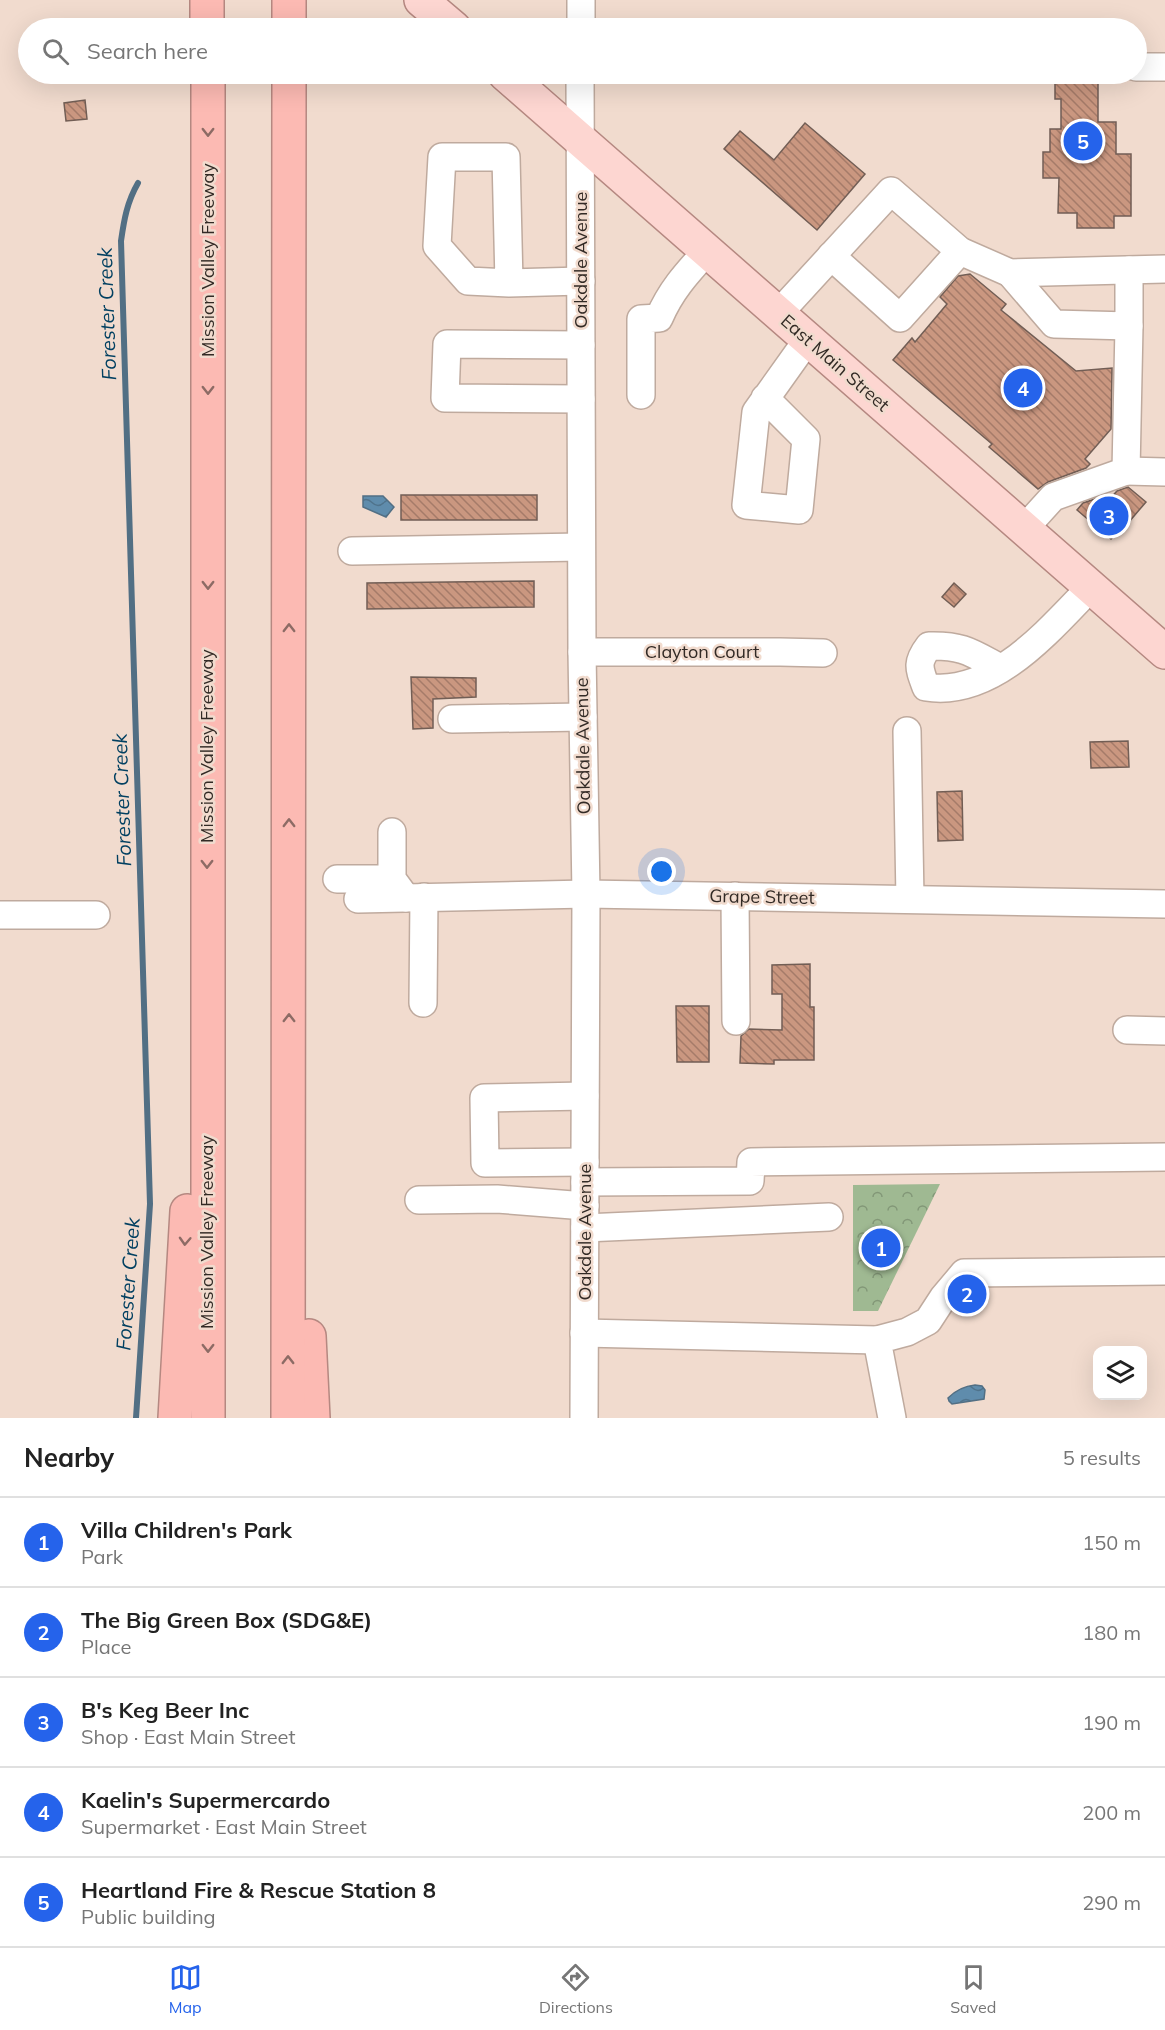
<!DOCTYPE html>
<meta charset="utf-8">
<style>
:root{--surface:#fff;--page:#f2f2f2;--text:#222;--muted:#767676;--line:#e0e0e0;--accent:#2563eb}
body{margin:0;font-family:Mulish,sans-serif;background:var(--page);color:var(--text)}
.controls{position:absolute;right:18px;bottom:18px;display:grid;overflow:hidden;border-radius:12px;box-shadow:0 6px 24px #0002}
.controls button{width:54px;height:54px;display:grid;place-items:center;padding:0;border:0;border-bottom:2px solid var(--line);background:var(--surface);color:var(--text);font:30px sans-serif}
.you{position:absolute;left:662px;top:872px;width:21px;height:21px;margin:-15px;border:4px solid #fff;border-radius:50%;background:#1a73e8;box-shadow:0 0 0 9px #1a73e833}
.badge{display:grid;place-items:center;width:39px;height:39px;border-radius:50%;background:var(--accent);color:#fff;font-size:20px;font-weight:700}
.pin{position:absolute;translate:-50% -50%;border:3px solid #fff;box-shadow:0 2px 6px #0006}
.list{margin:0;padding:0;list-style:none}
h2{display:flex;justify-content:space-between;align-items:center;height:78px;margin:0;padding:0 24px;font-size:26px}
h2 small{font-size:20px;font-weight:400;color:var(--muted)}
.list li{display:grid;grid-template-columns:39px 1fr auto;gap:18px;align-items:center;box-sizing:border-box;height:90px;padding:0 24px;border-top:2px solid var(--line)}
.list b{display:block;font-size:22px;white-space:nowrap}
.list p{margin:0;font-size:20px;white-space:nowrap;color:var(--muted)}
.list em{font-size:20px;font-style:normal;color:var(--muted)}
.icon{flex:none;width:33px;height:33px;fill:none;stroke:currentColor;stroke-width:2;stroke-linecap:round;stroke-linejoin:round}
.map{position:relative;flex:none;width:1165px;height:1418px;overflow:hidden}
.search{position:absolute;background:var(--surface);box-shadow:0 6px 24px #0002;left:18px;right:18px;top:18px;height:66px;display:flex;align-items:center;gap:15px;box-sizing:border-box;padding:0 21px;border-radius:33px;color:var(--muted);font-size:22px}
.sheet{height:528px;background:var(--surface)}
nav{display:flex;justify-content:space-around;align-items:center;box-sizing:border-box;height:84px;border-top:2px solid var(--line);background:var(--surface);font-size:16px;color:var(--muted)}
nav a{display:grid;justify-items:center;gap:3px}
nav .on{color:var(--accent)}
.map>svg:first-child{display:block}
.park{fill:url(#park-crowns)}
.water{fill:url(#water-waves);stroke:#526f84;stroke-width:1.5}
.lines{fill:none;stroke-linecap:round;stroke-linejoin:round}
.stream{stroke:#526f84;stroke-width:6}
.building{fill:url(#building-back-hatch);stroke:#725e55;stroke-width:1.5}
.minor-casing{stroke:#bfaa9e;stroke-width:30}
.major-casing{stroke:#b58881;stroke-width:36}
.highway-casing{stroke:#b58881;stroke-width:36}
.minor{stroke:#fff;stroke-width:27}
.major{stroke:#fdd6d1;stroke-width:33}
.highway{stroke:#fcbab3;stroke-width:33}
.oneway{stroke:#8d6b65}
.labels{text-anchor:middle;stroke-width:5;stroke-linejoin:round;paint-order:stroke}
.street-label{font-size:18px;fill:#322a25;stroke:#f1dbce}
.water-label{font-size:20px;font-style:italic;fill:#024061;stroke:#f1dbce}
</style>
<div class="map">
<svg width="1165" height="1418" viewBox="0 0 1165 1418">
<defs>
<pattern id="park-crowns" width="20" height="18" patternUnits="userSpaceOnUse" patternTransform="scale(1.5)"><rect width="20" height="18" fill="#9fb992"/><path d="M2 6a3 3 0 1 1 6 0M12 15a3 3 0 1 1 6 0" fill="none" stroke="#829777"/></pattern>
<pattern id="water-waves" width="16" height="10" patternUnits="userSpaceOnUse" patternTransform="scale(1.5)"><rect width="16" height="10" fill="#5f8cac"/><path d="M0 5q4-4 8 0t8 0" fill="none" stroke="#4f738c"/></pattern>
<pattern id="building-back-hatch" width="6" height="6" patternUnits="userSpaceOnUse" patternTransform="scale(1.5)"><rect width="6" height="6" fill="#ca9780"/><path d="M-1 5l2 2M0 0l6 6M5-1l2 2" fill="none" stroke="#a57b69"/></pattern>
</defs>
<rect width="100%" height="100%" fill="#f1dbce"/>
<polygon class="park" points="940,1184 878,1311 853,1311 853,1185"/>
<g class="water">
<polygon points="363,496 383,496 394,507 386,517 363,507"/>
<path d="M975 1385 982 1386 985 1390 984 1399 952 1404 949 1401 948 1398C955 1391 965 1386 975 1385Z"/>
</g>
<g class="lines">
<path class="stream" d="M136 1418 150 1204 121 241C124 220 127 202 138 183"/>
</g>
<g class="building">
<polygon points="1055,74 1098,74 1098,122 1116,122 1116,154 1131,154 1131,216 1114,216 1114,228 1077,228 1077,213 1058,213 1059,178 1043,178 1043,152 1050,152 1050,129 1061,129 1061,99 1055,99"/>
<polygon points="85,100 87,119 66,121 64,103"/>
<polygon points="805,123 865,174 817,230 724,149 740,131 774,160"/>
<polygon points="970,274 1006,304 1001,310 1076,371 1112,368 1111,429 1085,459 1090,464 1086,468 1048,482 1038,489 989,447 992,444 893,360 912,338 915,342 947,304 940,297 958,276"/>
<polygon points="1128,487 1146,502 1128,523 1126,522 1111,539 1077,510 1083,503 1104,496 1109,500 1117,491"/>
<rect x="401" y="495" width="136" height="25"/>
<polygon points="534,581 534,607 367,609 367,583"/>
<polygon points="954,583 966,594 954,607 942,597"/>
<polygon points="411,677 476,678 476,697 433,699 433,728 413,729"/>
<polygon points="1128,741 1129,767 1091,768 1090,742"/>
<polygon points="962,791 963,840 938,841 937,792"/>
<polygon points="810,964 810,1007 814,1007 814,1060 774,1060 774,1064 740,1063 741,1036 749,1029 782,1030 782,994 772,994 772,965"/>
<polygon points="676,1006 709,1006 709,1062 677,1062"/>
</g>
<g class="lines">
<g class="minor-casing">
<g id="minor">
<polyline points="581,28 581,0"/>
<polyline points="1136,67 1165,67"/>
<polyline points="580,74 582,652 586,894 584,1418"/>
<polyline points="831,256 900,318 960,251"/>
<polyline points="1010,273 1054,324 1129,326 1129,270"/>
<polyline points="509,283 506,157 442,157 437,246 468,281 509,283 581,281"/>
<polyline points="779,313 891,191 960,251 1010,273 1165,269"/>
<polyline points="581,345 447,344 445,398 581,399"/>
<path d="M641 395V319L659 318C671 290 687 273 707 251"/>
<polyline points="765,398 806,439 799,510 746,505 756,412 808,339"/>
<polyline points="1126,471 1165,472"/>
<polyline points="1024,529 1053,497 1126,471 1129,326"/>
<polyline points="352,551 581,547"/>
<polyline points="582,652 780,652 823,653"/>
<path d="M1000 668C972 653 963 645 929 646 916 663 919 668 926 687 993 698 1049 630 1091 587"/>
<polyline points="452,719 583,717"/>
<polyline points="907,731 910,899"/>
<polyline points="392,832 392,879 406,898"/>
<polyline points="337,879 392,879"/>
<polyline points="735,896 736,1021"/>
<polyline points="358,899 586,894 1165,904"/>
<polyline points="0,915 96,915"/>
<polyline points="423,1003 424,897"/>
<polyline points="1127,1030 1165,1031"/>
<polyline points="585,1162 485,1163 484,1098 585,1096"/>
<polyline points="585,1182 750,1181 751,1162 1165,1157"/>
<polyline points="419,1200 497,1199 585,1206"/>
<polyline points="585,1228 829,1217"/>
<polyline points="584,1333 877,1340"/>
<polyline points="892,1418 877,1340 907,1332 928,1321 943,1298 964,1273 1165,1271"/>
</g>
</g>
<g class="major-casing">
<g id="major">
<polyline points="421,0 454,28"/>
<polyline points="505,74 1165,652"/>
</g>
</g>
<g class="highway-casing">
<g id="highway">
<polyline points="207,0 207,28"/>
<polyline points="289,28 289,0"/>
<polyline points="309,1336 313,1418"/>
<polyline points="175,1418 187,1211"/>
<polyline points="208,1418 208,74"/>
<polyline points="288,1418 289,74"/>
</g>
</g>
<use href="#minor" class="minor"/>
<use href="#major" class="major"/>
<use href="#highway" class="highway"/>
</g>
<defs><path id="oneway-chevron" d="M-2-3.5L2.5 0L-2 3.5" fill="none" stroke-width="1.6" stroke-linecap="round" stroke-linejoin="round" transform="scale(1.5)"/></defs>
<g class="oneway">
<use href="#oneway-chevron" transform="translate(208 132) rotate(90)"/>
<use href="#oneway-chevron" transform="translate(208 390) rotate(90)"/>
<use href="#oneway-chevron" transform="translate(208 585) rotate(90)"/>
<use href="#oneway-chevron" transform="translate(289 628) rotate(-90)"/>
<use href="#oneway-chevron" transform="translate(289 823) rotate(-90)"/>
<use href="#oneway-chevron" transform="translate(207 864) rotate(90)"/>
<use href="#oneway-chevron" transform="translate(289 1018) rotate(-90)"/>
<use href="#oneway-chevron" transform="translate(185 1241) rotate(93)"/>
<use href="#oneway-chevron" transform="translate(208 1348) rotate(90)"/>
<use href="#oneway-chevron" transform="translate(288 1360) rotate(-90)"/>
</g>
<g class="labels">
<g class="street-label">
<text transform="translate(208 260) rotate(-90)" y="6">Mission Valley Freeway</text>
<text transform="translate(581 260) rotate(-90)" y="6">Oakdale Avenue</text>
<text transform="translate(835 363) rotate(41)" y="6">East Main Street</text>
<text x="702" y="658">Clayton Court</text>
<text transform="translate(207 746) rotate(-90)" y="6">Mission Valley Freeway</text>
<text transform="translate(583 746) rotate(-91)" y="6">Oakdale Avenue</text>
<text transform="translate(762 897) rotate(1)" y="6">Grape Street</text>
<text transform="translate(207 1232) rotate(-90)" y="6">Mission Valley Freeway</text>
<text transform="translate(585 1232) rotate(-90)" y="6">Oakdale Avenue</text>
</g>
<g class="water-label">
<text transform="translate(107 314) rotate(-92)" y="7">Forester Creek</text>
<text transform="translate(122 800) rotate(-92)" y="7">Forester Creek</text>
<text transform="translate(128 1284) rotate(-86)" y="7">Forester Creek</text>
</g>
</g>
</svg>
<div class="controls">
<button><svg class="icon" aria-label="layers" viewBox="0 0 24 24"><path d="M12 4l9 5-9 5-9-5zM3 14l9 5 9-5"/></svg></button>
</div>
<div class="you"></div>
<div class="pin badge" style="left:881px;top:1248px">1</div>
<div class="pin badge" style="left:967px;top:1294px">2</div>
<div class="pin badge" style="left:1109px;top:516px">3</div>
<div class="pin badge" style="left:1023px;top:388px">4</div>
<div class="pin badge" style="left:1083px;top:141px">5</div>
<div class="search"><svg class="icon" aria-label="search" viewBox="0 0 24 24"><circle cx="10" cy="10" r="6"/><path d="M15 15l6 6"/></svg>Search here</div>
</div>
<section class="sheet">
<h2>Nearby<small>5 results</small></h2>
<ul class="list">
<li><span class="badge">1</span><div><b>Villa Children's Park</b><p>Park</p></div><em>150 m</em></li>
<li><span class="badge">2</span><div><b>The Big Green Box (SDG&amp;E)</b><p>Place</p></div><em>180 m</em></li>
<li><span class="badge">3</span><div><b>B's Keg Beer Inc</b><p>Shop · East Main Street</p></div><em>190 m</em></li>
<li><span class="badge">4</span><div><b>Kaelin's Supermercardo</b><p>Supermarket · East Main Street</p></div><em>200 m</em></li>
<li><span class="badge">5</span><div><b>Heartland Fire &amp; Rescue Station 8</b><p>Public building</p></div><em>290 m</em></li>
</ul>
</section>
<nav>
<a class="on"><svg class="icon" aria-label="map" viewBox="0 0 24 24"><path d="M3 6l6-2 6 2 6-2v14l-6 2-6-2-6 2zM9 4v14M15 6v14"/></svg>Map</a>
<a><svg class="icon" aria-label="directions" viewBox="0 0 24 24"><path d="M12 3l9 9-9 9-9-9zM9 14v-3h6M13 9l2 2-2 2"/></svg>Directions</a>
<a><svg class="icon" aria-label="saved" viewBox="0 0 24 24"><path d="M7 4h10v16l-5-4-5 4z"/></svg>Saved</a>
</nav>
